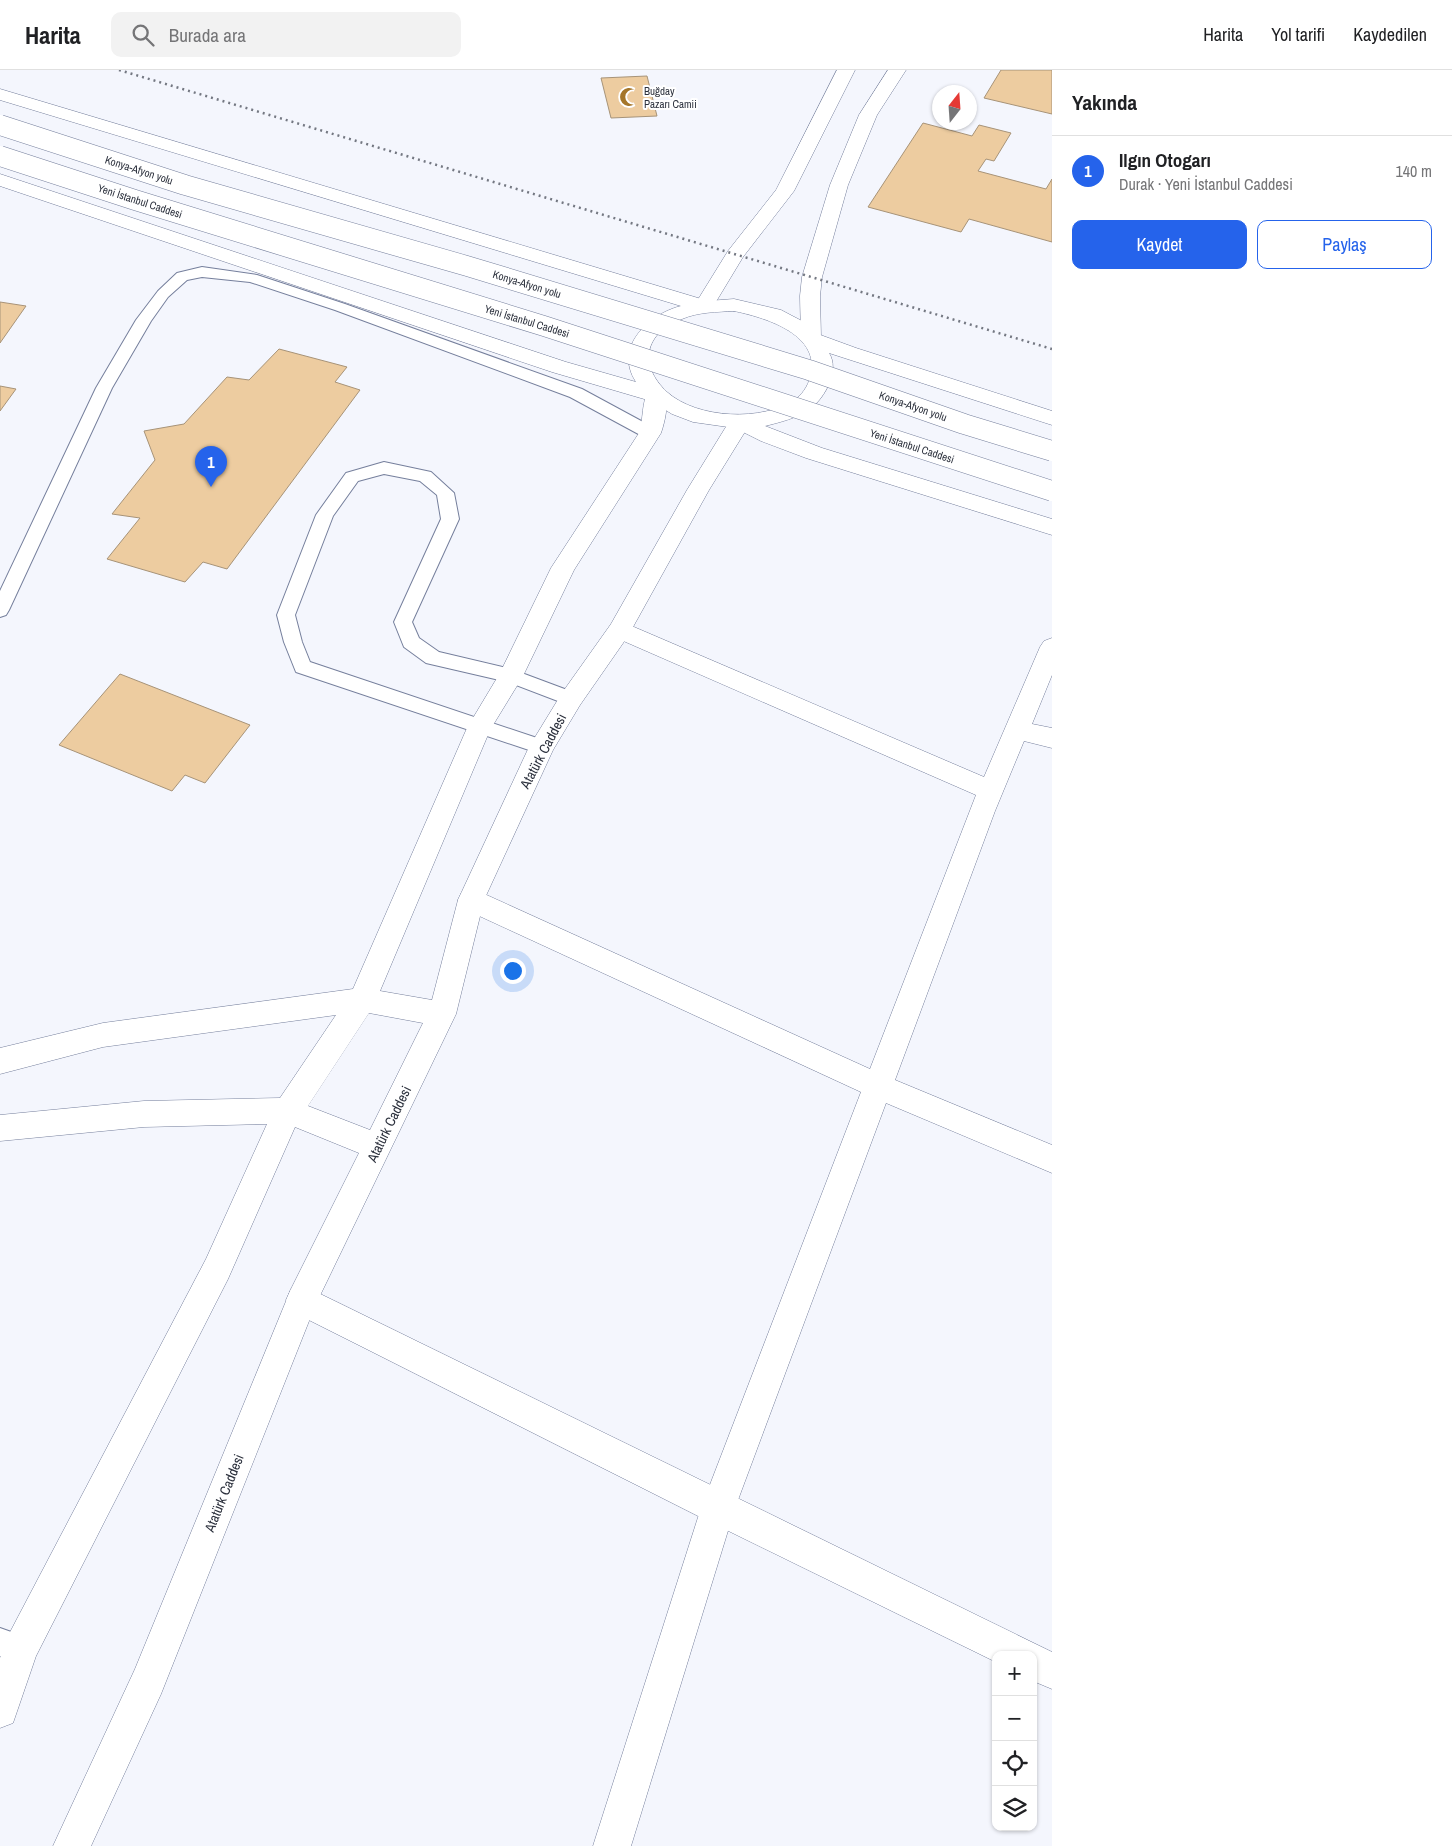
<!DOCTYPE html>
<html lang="tr">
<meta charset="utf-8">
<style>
:root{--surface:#fff;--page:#f2f2f2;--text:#202124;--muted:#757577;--line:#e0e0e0;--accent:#2563eb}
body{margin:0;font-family:"Archivo Narrow",sans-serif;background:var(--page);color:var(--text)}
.controls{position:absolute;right:15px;bottom:15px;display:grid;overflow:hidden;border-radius:10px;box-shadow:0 1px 4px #0004}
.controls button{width:45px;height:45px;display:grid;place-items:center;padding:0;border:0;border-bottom:1px solid var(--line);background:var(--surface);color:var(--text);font:25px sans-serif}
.compass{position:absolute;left:932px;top:15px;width:45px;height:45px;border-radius:50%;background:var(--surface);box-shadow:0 1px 4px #0004;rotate:17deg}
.you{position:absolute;left:512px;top:900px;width:18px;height:18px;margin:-12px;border:4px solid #fff;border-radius:50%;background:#1a73e8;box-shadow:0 0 0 8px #1a73e833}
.badge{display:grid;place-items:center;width:32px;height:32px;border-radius:50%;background:var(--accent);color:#fff;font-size:16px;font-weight:700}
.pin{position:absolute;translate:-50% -41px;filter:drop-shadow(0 1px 2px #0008)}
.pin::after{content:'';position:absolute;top:26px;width:18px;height:15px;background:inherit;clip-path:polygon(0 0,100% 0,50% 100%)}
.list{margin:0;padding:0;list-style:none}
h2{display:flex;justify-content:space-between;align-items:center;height:65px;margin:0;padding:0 20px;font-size:21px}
h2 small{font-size:16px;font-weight:400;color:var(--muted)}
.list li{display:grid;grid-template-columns:32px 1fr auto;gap:15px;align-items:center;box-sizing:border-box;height:70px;padding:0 20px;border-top:1px solid var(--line)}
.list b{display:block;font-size:19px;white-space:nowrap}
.list p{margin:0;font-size:16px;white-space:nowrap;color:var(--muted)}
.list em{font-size:16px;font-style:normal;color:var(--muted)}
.actions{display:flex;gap:10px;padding:15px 20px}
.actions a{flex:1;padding:11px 0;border:1px solid var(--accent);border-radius:10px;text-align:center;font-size:18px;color:var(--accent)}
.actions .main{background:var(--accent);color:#fff}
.icon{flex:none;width:28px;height:28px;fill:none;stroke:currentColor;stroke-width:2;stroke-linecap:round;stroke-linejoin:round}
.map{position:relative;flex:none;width:1052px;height:1776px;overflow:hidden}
header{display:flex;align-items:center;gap:30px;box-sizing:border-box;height:70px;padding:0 25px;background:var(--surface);border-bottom:1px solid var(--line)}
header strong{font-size:24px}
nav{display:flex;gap:28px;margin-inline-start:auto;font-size:18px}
.search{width:350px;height:45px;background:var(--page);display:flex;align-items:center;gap:12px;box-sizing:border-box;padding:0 18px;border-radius:10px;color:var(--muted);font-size:19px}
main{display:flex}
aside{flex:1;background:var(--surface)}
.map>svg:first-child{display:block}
.building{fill:#edcca0;stroke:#a79378}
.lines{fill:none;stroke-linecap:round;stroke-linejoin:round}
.service-casing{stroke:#757f9c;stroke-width:2}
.minor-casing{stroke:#757f9c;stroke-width:1}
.tertiary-casing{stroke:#757f9c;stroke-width:1}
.secondary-casing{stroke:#757f9c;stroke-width:1}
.trunk-casing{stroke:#757f9c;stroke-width:1}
.service{fill:#fff;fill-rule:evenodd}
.minor{fill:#fff;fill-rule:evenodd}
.tertiary{fill:#fff;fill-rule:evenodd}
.secondary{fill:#fff;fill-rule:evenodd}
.trunk{fill:#fff;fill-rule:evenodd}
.rail{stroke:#747882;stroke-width:2.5;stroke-dasharray:2 4;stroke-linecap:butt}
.trunk-bridge-casing{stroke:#757f9c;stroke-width:21;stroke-linecap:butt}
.trunk-bridge{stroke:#fff;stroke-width:20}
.labels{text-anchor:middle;stroke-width:4;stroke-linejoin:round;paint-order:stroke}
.far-poi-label{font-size:11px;fill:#2c313d;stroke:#fff;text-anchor:start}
.far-street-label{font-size:11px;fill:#2c313d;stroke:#fff}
.street-label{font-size:14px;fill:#2c313d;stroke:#fff}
</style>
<header>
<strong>Harita</strong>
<div class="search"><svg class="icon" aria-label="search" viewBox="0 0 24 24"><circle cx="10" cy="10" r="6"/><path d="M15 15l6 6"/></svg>Burada ara</div>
<nav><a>Harita</a><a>Yol tarifi</a><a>Kaydedilen</a></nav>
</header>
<main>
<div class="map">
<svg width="1052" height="1776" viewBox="0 0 1052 1776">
<rect width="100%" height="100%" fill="#f4f6fd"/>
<g class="building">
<polygon points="1001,0 1052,0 1052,44 984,28"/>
<polygon points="647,6 657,46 611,48 601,8"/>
<polygon points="923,53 972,66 979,55 1011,63 994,91 986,89 978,101 1046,119 1052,109 1052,172 969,149 961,162 868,137"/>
<polygon points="0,232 26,236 0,273"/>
<polygon points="279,279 347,297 335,312 360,320 227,499 203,492 185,512 107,489 140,448 112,444 155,390 144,361 184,354 227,307 249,310"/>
<polygon points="0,316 16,319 0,341"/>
<polygon points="120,604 250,655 205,713 185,705 172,721 59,675"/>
</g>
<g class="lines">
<g class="service-casing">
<g id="service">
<polygon points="202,197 257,205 345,234 582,319 656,359 658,363 656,367 650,368 644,367 570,327 335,240 250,212 202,207 187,210 168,227 151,251 112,318 9,540 6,545 0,547 0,521 96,318 136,250 158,221 177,203"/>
<polygon points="384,392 431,402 454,423 459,449 412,552 419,568 439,582 511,599 578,624 580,629 578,634 571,636 508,612 426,593 404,577 394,552 441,449 437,425 420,411 384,404 358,411 333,446 295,545 302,572 310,592 549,672 552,677 549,682 542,684 535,682 296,602 284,572 277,545 316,445 346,403"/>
<polygon points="0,1558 31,1569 35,1579 31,1589 21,1593 0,1586"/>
</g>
</g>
<g class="minor-casing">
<polygon id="minor" points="620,551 984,707 1040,577 1044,571 1052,568 1052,605 1032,654 1052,658 1052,678 1024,671 995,741 895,1010 1052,1075 1052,1103 886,1033 735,1438 631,1776 593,1776 701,1438 861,1022 462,838 458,830 462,822 471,819 480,822 870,999 976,725 612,566 608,560 612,554"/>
</g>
<g class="tertiary-casing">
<g id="tertiary">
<polygon points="837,0 855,0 794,121 743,187 711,240 704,242 697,240 694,236 728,181 776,120"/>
<polygon points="888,0 906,0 877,45 848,115 822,207 820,226 821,268 818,272 811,274 804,272 801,268 800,226 802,207 830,115 859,45"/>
<polygon points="302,1215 1052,1582 1052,1619 1033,1611 1033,1585 996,1585 996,1592 706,1450 291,1241 286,1230 291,1219"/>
</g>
</g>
<g class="secondary-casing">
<path id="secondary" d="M656 318 663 320C670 331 665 351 661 363L574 500 523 606 490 660 380 921 432 930 458 830 529 677 562 623 611 554 687 420 732 347 740 345 748 347 751 352 709 420 628 566 580 635 553 680 484 830 456 944 315 1236 161 1624 91 1776H53L135 1599 291 1219 359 1083 295 1057 228 1209 36 1586 13 1653 0 1658V1588L8 1566 206 1189 267 1054 144 1057 0 1071V1045L144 1031 280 1028 336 945 103 977 0 1004V978L103 953 353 919 467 658 500 603 551 498 639 363C644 349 641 332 649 320ZM369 943 423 953 370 1060 308 1036Z"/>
</g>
<g class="trunk-casing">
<path id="trunk" d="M0 19 708 231 734 229 781 240 802 251 815 263 856 278 1052 341V355L829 283C840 300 825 328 810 339 797 348 781 352 765 356L822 378 1052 449V465L806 388 761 371 735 358 693 352 672 344 651 331 552 302 0 116V104L566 292 636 312C613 277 649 244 681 236L0 30ZM734 241C763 247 819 263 811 303 810 312 804 323 796 329 763 352 697 349 667 322 638 295 644 263 682 249 698 242 717 242 734 241Z"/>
</g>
<use href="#service" class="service"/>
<use href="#minor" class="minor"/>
<use href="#tertiary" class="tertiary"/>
<use href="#secondary" class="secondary"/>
<use href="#trunk" class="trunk"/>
<polyline class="rail" points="119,0 1052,279"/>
<g class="trunk-bridge-casing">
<g id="trunk-bridge">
<polyline points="0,55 185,115 467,196 809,300 964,354 1052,381"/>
<polyline points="0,86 135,130 544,256 1052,421"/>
</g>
</g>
<use href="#trunk-bridge" class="trunk-bridge"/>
</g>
<defs>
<g id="mosque-bare" transform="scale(1.5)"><path d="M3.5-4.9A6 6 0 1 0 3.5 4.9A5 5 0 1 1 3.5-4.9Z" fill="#a5762a" stroke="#fff" stroke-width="2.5" paint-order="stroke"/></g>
</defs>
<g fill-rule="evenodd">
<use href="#mosque-bare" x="629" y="27"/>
</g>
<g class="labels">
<g class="far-poi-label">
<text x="644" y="25">Buğday<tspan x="644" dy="13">Pazarı Camii</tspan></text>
</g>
<g class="far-street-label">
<text transform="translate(139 100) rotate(18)" y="4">Konya-Afyon yolu</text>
<text transform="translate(140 131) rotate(18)" y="4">Yeni İstanbul Caddesi</text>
<text transform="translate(527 214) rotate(17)" y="4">Konya-Afyon yolu</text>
<text transform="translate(527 251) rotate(17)" y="4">Yeni İstanbul Caddesi</text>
<text transform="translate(913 336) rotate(19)" y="4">Konya-Afyon yolu</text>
<text transform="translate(912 376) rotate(18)" y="4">Yeni İstanbul Caddesi</text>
</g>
<g class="street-label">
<text transform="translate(543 681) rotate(-62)" y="5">Atatürk Caddesi</text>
<text transform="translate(389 1054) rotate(-64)" y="5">Atatürk Caddesi</text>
<text transform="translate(224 1423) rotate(-68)" y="5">Atatürk Caddesi</text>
</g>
</g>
</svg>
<div class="controls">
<button>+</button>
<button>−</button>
<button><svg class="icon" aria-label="locate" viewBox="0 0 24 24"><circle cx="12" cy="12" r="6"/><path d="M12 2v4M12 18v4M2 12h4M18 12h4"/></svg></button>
<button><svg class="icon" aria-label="layers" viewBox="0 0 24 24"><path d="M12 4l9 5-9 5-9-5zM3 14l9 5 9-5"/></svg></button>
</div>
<svg class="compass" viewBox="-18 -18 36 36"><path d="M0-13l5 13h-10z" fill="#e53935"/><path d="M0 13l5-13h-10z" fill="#757577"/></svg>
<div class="you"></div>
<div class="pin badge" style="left:211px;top:417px">1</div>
</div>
<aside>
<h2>Yakında<small></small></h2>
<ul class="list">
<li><span class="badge">1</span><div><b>Ilgın Otogarı</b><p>Durak · Yeni İstanbul Caddesi</p></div><em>140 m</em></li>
</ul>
<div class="actions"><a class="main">Kaydet</a><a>Paylaş</a></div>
</aside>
</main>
